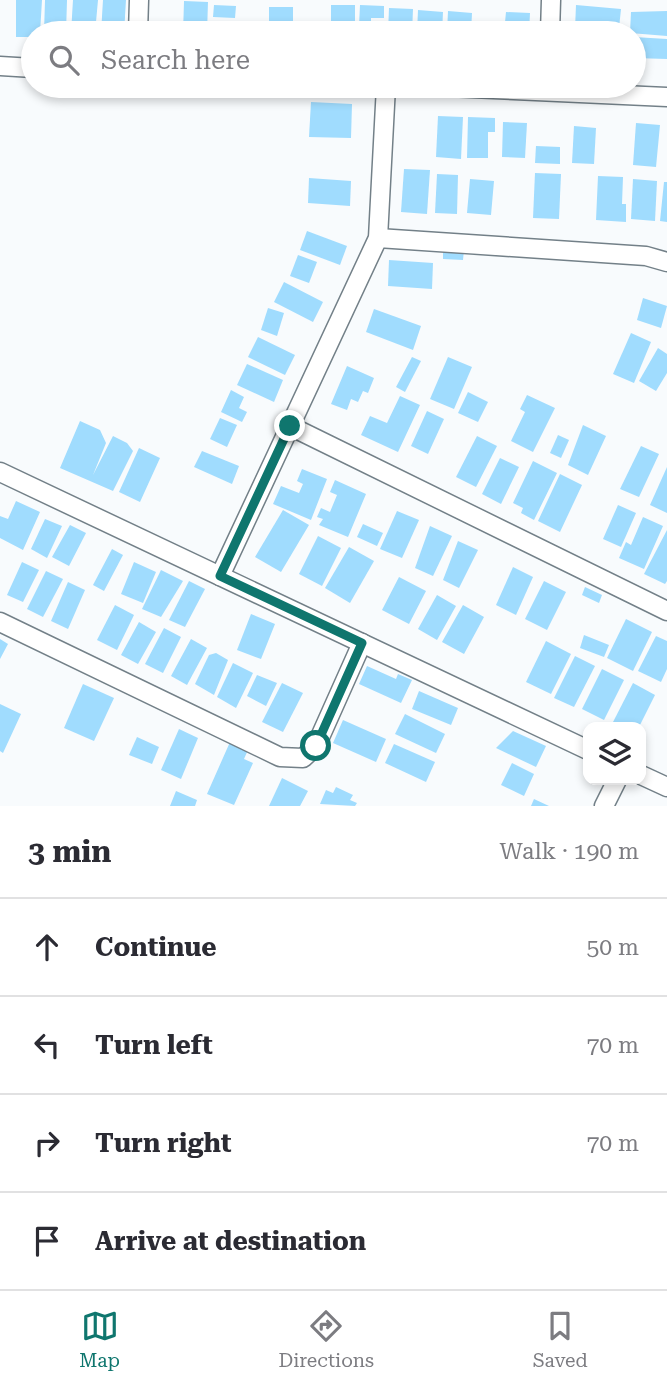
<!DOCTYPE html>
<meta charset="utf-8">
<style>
:root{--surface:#fff;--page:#f7f7f7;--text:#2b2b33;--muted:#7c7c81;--line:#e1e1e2;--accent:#0f766e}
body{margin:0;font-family:"Roboto Serif",serif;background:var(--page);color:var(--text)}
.controls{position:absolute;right:21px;bottom:21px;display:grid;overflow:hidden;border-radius:14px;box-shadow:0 4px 10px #0003}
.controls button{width:63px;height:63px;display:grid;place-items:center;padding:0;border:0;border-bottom:2px solid var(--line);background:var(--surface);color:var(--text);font:35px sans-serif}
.stop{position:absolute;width:21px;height:21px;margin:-16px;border:5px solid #0f766e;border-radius:50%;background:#fff}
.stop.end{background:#0f766e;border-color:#fff;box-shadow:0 2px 7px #0008}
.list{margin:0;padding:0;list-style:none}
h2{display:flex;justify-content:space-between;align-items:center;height:91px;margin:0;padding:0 28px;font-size:30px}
h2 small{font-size:23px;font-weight:400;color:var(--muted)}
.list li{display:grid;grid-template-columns:46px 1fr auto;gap:21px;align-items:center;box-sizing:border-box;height:98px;padding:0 28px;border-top:2px solid var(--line)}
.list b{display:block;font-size:26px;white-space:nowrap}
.list em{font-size:23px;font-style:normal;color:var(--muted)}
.icon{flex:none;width:38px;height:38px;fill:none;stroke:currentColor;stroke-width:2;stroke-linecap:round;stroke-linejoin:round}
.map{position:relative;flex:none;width:667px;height:806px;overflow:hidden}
.search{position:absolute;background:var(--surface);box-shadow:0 4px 10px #0003;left:21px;right:21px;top:21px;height:77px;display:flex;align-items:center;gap:18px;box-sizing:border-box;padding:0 24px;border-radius:38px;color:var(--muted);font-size:26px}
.sheet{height:483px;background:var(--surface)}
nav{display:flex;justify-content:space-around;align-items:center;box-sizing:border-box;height:98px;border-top:2px solid var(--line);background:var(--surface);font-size:19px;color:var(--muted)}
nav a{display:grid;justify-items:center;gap:4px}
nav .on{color:var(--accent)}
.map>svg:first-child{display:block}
.building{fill:#a0dcfe}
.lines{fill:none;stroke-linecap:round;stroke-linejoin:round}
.minor-casing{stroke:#738088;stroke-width:21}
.minor{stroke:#fff;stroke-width:18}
.route{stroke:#0f766e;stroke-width:9}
</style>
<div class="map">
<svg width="667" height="806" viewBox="0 0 667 806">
<rect width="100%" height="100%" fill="#f8fbfd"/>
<g class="building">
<polygon points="16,0 42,0 40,33 33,33 33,37 16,37"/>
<polygon points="45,0 67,0 66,33 44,33"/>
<polygon points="73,0 98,0 95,33 71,33"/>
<polygon points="103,0 126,0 124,33 101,33"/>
<polygon points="184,1 208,2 207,33 183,33"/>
<polygon points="214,5 236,6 235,18 213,17"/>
<rect x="331" y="5" width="24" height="28"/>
<polygon points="360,5 384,6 384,18 371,18 371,26 359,26"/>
<polygon points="576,5 621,9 619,28 575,29"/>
<rect x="269" y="7" width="24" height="26"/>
<polygon points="389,8 413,9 412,33 388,33"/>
<polygon points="418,10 443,12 442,33 417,33"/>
<polygon points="448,11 472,13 471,33 447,33"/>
<polygon points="667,11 667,36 630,33 631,12"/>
<polygon points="506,12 530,13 529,33 504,33"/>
<polygon points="634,37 667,39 667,59 634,58"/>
<polygon points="311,102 352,104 351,138 309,137"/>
<polygon points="438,116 463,117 461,159 436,157"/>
<polygon points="468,117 495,118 495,132 488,132 488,158 467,158"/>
<polygon points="503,122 527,123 525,158 502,157"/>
<polygon points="636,123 660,125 656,167 633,165"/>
<polygon points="574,126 596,128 594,164 572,163"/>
<polygon points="536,146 560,147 560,164 535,163"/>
<polygon points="404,169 430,170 427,214 401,212"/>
<polygon points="535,173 561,174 559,219 533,218"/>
<polygon points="437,174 458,175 457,214 435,213"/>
<polygon points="598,176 623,177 622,204 626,204 626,222 596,220"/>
<polygon points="309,178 351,181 350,206 308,203"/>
<polygon points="470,179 494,181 491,215 467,213"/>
<polygon points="633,179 657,181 655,221 631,219"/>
<polygon points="664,182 667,182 667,222 660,221"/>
<polygon points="307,231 347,246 340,265 300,250"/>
<polygon points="443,250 464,250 463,260 443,259"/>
<polygon points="298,255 317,262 309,283 290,276"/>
<polygon points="389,260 433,263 432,289 388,286"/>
<polygon points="284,282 323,302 313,322 274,302"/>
<polygon points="643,298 667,306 661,328 637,320"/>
<polygon points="268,308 284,313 277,336 261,330"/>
<polygon points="374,309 421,326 413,350 366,332"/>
<polygon points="631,333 651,342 634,383 613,374"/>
<polygon points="258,337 295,355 285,375 248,357"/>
<polygon points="658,348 667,354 667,373 656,391 639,381"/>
<polygon points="412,357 421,361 405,392 396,387"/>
<polygon points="448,357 472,367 454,409 430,399"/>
<polygon points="247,364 283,380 274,402 237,385"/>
<polygon points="347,366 374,378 368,393 363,391 358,402 351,399 347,410 331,404"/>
<polygon points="231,390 244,397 239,408 247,412 242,422 221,412"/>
<polygon points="468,392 488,402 478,422 458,413"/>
<polygon points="527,395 555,408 533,452 511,441 525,412 520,409"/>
<polygon points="400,396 420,405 398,452 361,435 370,416 387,423"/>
<polygon points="427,411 444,419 428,454 411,446"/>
<polygon points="220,418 237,425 227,447 210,439"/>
<polygon points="80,421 100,430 106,443 93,475 113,436 127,443 133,451 113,491 60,468"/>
<polygon points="583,425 606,436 588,475 568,465"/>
<polygon points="558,435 569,440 561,458 550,453"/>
<polygon points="477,436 497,446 476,487 456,477"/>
<polygon points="641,446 659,454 639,497 620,489"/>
<polygon points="139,448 160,458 140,502 119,492"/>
<polygon points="202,451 239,466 232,484 194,467"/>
<polygon points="500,458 519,467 501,504 482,494"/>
<polygon points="533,461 557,473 534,520 521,513 523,508 513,503"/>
<polygon points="667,467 667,513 650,505"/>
<polygon points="302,469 327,479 311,520 273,504 281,486 299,493 303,484 297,481"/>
<polygon points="560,474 582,485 560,532 538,521"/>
<polygon points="335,480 366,494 348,537 319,525 323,519 317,517 321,508 330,512 337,495 330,492"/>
<polygon points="16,501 40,512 23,550 0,538 0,516 8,519"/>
<polygon points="618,505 636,513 621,547 603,539"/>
<polygon points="283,510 309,525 281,572 255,557"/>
<polygon points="397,511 419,520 402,558 380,549"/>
<polygon points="643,517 663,526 644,569 619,558 626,542 631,545"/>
<polygon points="45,519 62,526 47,558 31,549"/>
<polygon points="363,524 383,533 377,546 357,537"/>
<polygon points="70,525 86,533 69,566 52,557"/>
<polygon points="430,526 452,536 433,576 415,568"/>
<polygon points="667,530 667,581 665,584 644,574"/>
<polygon points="318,536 341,548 322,586 299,574"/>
<polygon points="458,541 478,550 459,588 443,580"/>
<polygon points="349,547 374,561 350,603 325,588"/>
<polygon points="112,549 123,555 104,591 93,585"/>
<polygon points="22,562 39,570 23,602 7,595"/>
<polygon points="134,562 156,572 143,603 121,594"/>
<polygon points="513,567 533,577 516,615 496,605"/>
<polygon points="161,570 183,581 161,617 142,609"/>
<polygon points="46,571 63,579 43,617 27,609"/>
<polygon points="399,577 426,591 409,624 382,610"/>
<polygon points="189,581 205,589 185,627 169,620"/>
<polygon points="544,581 566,592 547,630 525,619"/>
<polygon points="68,582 85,590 68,629 51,621"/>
<polygon points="585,587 602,595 599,603 582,595"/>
<polygon points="437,595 456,606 437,640 418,629"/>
<polygon points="115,605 134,615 117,650 97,640"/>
<polygon points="463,605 484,617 464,654 442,642"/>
<polygon points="251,614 275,624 261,659 237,650"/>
<polygon points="626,619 652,632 633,671 607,658"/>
<polygon points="139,622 156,632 138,664 121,655"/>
<polygon points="164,628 181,637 163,673 145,664"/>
<polygon points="584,635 609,645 604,657 580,648"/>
<polygon points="656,636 667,641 667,669 661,682 638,671"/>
<polygon points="0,639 8,644 0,659"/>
<polygon points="191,639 207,648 187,685 171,676"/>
<polygon points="546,641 571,654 551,694 526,682"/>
<polygon points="216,653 228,660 214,695 195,684 209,655"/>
<polygon points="575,656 595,666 574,707 554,698"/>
<polygon points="233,663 253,673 236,708 217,697"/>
<polygon points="367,666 396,679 398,674 412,680 401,703 359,684"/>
<polygon points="602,669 624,680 604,720 582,709"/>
<polygon points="257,675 277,683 266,706 247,696"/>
<polygon points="282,683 303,693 283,732 262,722"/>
<polygon points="633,683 655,695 639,727 617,727 612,724"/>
<polygon points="83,684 114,698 94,741 64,728"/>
<polygon points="419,691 458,708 451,725 412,709"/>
<polygon points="0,704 21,714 3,753 0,751"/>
<polygon points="405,714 445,734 436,753 395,734"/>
<polygon points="343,720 386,739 376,762 333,743"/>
<polygon points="179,729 198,738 181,779 161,770"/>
<polygon points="513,731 546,746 536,767 496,748"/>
<polygon points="137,737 159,747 152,764 129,755"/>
<polygon points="230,742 248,750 244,759 253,763 234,805 207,794"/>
<polygon points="394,744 435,762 426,782 385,763"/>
<polygon points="512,763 534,774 524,796 501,785"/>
<polygon points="282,778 308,791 300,806 269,806"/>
<polygon points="336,787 353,795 350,800 357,803 355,806 320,804 326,790 333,793"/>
<polygon points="176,791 197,800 195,806 170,806"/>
<polygon points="534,799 549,806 531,806"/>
</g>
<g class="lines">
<g class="minor-casing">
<g id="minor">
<polyline points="138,33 139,0"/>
<polyline points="550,33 551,0"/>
<polyline points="0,66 33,68"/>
<polyline points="425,86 667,97"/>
<polyline points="378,238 646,256 667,262"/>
<polyline points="290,426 667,611"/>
<polyline points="0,472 588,750"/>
<polyline points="220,576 378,238 386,86"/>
<polyline points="0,622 280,757 303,758 316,746 362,643"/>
<polyline points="641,775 667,787"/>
<polyline points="604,806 617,780"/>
</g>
</g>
<use href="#minor" class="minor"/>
</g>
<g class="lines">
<polyline class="route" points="290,426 220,576 362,643 316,746"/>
</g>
</svg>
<div class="controls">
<button><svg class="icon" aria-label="layers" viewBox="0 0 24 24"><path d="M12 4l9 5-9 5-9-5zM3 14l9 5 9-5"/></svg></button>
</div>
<div class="stop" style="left:316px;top:746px"></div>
<div class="stop end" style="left:290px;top:426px"></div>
<div class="search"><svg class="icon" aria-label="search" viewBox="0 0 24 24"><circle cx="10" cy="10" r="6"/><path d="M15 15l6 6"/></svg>Search here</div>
</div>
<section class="sheet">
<h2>3 min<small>Walk · 190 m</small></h2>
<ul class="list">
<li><svg class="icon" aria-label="ahead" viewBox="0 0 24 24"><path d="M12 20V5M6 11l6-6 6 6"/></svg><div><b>Continue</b></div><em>50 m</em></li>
<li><svg class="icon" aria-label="left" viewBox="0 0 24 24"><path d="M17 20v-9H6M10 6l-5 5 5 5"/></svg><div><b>Turn left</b></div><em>70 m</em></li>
<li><svg class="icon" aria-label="right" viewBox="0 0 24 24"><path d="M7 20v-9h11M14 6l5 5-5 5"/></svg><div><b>Turn right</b></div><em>70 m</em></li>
<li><svg class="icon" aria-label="arrive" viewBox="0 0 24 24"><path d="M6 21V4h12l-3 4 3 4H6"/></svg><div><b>Arrive at destination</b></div></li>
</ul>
</section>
<nav>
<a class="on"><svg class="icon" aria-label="map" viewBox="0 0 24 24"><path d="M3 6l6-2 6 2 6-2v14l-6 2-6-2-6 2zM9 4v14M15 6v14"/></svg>Map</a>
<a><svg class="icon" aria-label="directions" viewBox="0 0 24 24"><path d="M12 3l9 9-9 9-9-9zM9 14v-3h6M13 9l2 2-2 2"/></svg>Directions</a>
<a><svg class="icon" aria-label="saved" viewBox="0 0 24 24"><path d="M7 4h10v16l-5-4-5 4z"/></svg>Saved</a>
</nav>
